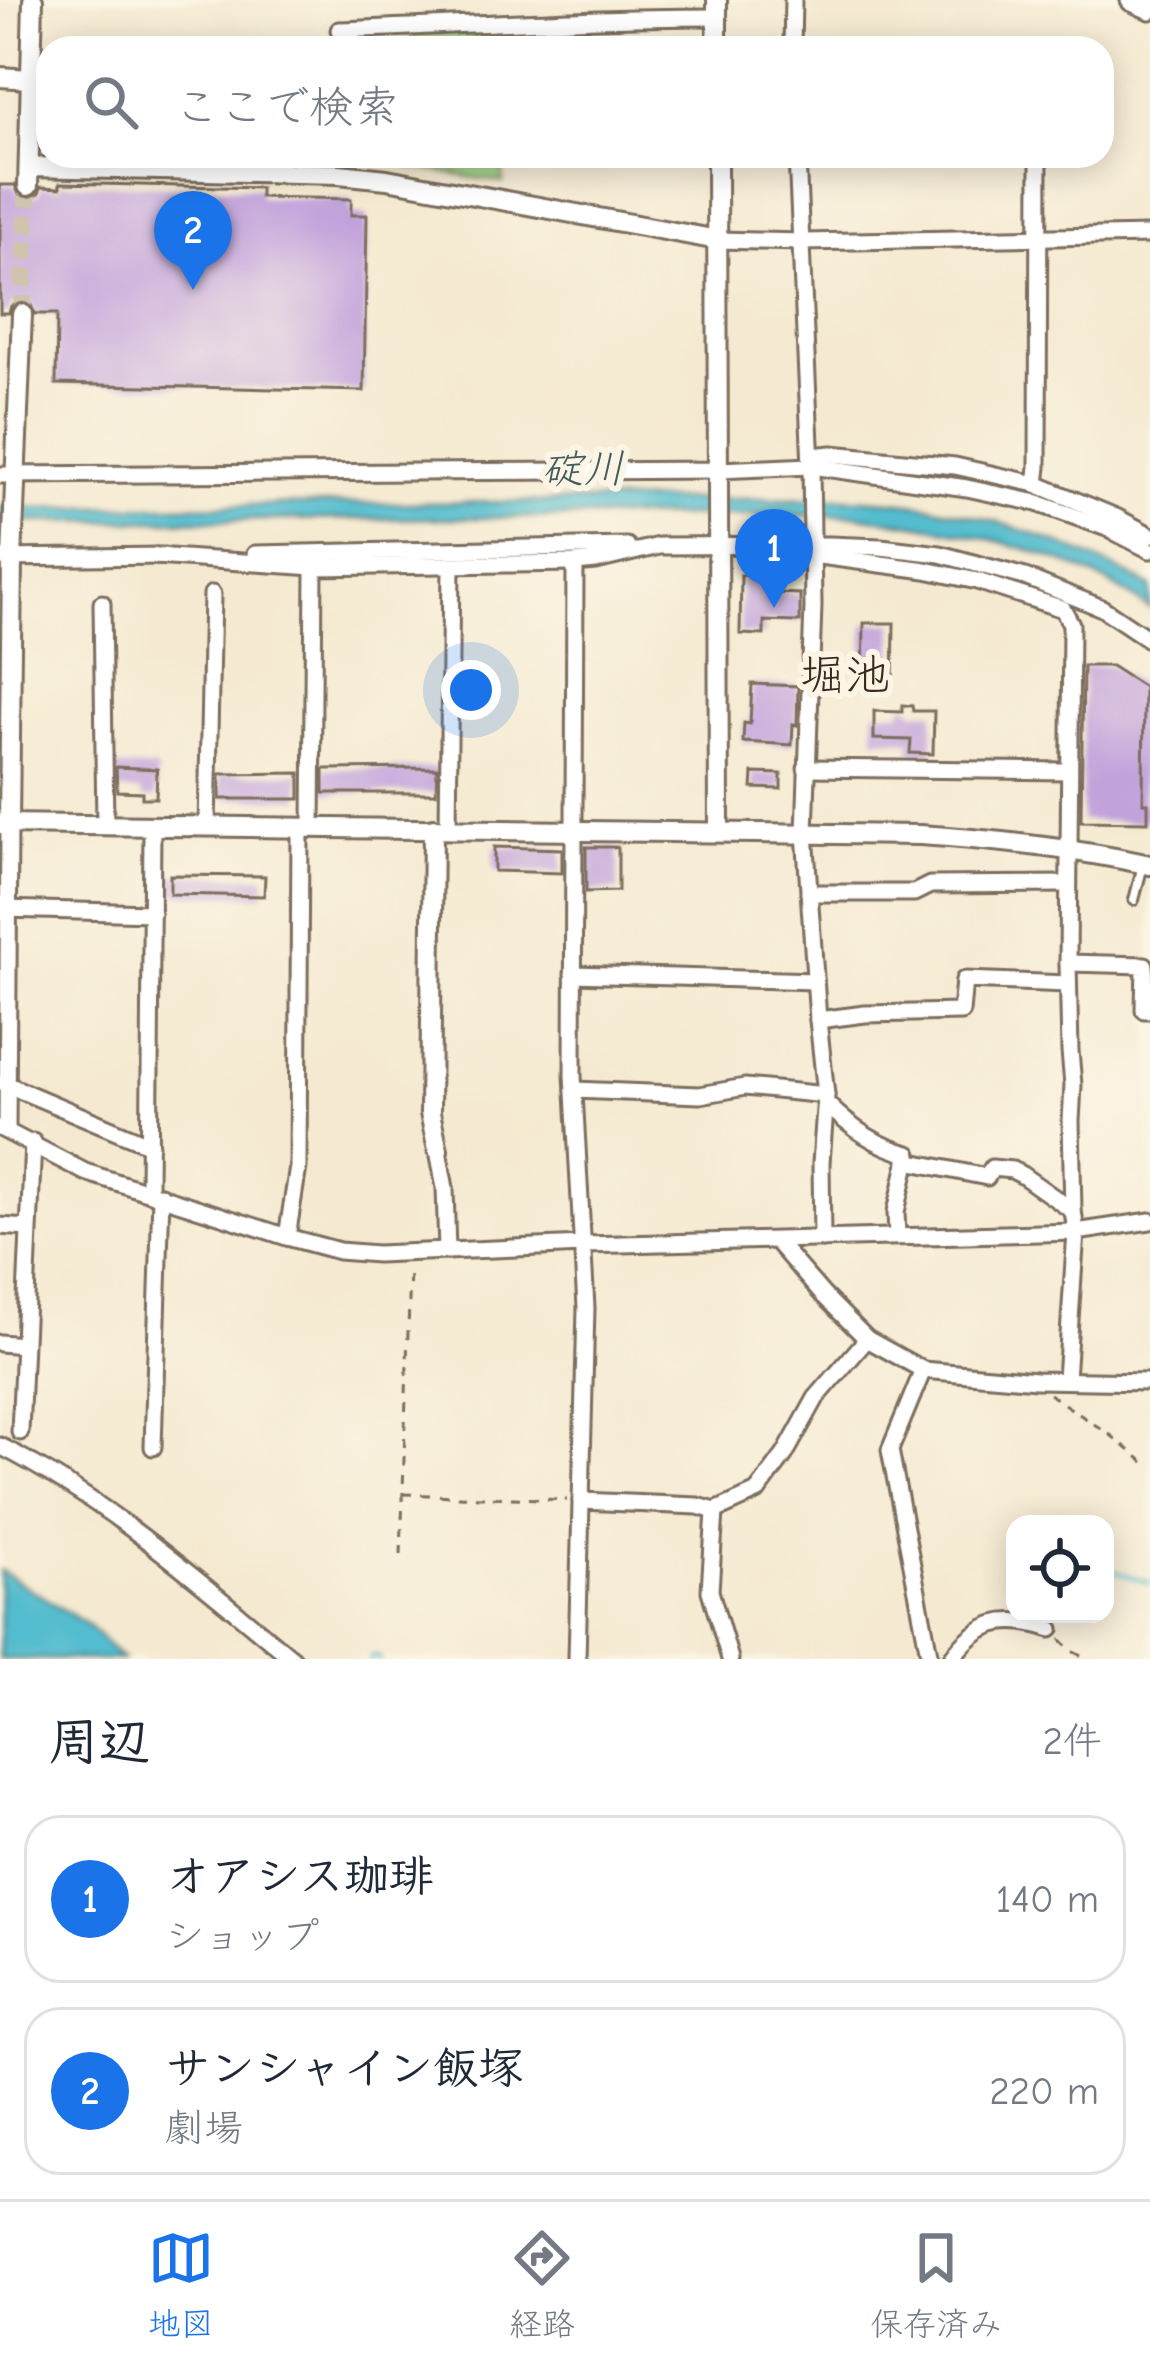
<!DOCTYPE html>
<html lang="ja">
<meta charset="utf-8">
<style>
:root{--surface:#fff;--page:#f6f6f7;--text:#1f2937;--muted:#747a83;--line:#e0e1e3;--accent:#1a73e8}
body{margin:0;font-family:"Comic Neue","Klee One",sans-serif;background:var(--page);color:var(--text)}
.controls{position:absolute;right:36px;bottom:36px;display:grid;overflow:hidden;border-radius:24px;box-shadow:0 6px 30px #0003}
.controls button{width:108px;height:108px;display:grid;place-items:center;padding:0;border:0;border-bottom:3px solid var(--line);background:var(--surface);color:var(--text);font:60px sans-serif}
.you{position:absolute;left:471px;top:690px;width:42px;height:42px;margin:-30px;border:9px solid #fff;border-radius:50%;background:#1a73e8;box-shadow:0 0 0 18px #1a73e833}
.badge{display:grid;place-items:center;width:78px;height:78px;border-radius:50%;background:var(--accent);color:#fff;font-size:39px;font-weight:700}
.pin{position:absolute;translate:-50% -99px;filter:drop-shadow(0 3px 6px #0008)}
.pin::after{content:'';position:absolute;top:63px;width:42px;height:36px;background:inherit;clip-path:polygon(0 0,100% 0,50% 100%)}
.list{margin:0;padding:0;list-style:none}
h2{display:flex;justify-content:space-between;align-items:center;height:156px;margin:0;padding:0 48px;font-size:51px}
h2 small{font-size:39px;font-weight:400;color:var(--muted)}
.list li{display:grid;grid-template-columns:78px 1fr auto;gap:36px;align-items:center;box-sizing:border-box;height:168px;margin:0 24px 24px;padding:0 24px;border:3px solid var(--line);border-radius:36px}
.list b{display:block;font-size:45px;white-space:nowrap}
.list p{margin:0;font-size:39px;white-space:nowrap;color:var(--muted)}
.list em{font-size:39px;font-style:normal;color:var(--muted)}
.icon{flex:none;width:66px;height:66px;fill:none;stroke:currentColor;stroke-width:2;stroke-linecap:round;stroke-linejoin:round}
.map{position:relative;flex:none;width:1150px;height:1659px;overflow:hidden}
.search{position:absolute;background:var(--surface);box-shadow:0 6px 30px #0003;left:36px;right:36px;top:36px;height:132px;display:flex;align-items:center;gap:30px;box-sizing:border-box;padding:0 42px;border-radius:36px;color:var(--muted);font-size:45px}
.sheet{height:540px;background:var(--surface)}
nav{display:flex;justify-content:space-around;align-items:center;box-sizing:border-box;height:168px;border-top:3px solid var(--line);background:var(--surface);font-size:33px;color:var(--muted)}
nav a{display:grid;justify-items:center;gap:6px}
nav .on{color:var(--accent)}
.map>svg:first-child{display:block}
.green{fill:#99cf81;stroke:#6a7c50;stroke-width:3}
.water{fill:#52bcce;stroke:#467376;stroke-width:3}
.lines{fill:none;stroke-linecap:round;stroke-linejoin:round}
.stream{stroke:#52bcce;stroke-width:4.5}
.building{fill:#c1a2db}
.tertiary-tunnel{stroke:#d0c4ad;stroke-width:18;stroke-dasharray:18 9;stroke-linecap:butt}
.service-casing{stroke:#7c6d5d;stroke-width:14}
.minor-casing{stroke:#7c6d5d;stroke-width:21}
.tertiary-casing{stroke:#7c6d5d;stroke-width:24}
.secondary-casing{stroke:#7c6d5d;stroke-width:27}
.path{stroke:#7c6d5d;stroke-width:3;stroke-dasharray:9 9;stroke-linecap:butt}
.service{stroke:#fff;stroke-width:8}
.minor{stroke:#fff;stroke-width:15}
.tertiary{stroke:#fff;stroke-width:18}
.secondary{stroke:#fff;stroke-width:21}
.labels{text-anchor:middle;stroke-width:12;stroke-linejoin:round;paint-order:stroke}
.water-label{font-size:42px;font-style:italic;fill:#435d5c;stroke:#fcf5e5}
.quarter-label{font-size:45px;fill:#3b2a1e;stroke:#fcf5e5}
</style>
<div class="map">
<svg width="1150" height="1659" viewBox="0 0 1150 1659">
<rect width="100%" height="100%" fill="#fcf5e5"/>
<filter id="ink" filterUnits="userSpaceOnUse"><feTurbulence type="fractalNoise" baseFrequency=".00833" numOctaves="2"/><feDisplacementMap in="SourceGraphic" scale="24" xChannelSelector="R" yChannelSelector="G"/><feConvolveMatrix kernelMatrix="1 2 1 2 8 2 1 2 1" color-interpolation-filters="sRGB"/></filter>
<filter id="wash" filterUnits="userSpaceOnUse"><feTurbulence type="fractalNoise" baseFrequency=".004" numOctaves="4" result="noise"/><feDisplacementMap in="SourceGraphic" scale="48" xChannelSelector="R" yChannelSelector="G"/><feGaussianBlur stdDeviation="2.7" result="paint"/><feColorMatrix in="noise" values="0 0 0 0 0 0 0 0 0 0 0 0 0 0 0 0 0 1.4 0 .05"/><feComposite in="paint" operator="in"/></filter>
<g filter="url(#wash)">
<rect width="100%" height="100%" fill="#f5ead1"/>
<g class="green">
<polygon points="506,29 505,48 411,48 411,32"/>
<polygon points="408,156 503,156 503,183 408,166"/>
</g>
<g class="water">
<path d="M849 498C874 500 899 501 923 505 1004 518 1078 548 1150 586V609C1063 546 955 529 852 515L0 522V508Z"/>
<polygon points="0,1570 86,1624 122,1659 0,1659"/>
</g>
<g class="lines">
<g class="stream">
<polyline points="1105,1572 1112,1570 1150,1583"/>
<polyline points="370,1659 376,1656 381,1659"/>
</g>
</g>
<g id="blocks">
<g class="building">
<polygon points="60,183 260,188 260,197 351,199 351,215 367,215 364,391 56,384 57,314 35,314 30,303 21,301 11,306 9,313 0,313 0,185 15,185 20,197 29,199 39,194 41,187 60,188"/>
<polygon points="741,575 776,576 776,593 800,594 800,622 764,621 764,635 740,634"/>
<polygon points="864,623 894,623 893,686 863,685"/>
<polygon points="1083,666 1111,666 1144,687 1143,803 1148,803 1148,822 1081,821"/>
<polygon points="752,684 798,686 797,725 793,724 792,745 743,742 744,723 750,724"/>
<polygon points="902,705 912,706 913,711 934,711 933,754 910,753 911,740 874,739 874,711 902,712"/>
<polygon points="116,767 157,769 156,798 142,798 142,792 117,791"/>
<polygon points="437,768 436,793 324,793 324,769"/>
<polygon points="300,773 300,799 220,799 220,774"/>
<polygon points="753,773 781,774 781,789 752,788"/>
<polygon points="494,847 562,849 562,873 494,871"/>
<polygon points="586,847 618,847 618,891 586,892"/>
<polygon points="170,875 265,876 264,896 170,894"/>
</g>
</g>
</g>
<g filter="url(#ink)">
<use href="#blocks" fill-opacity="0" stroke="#7c6d5d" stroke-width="3"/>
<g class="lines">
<polyline class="tertiary-tunnel" points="22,314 28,186"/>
<g class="service-casing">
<polyline id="service" points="1134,900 1143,865"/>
</g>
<g class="minor-casing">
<g id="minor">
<path d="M339 30C465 25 591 17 717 17"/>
<polyline points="792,48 793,0"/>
<polyline points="797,156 811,466 813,606 805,833 818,1020 826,1095 821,1163 822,1239"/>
<polyline points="718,240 803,242 1150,235"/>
<polyline points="811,456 832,454 955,466 1036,484 1038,467 1039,156"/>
<polyline points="0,475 718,470 811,466 967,488 1037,503 1107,528 1150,550"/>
<polyline points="1036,484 1118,518 1150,535"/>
<polyline points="255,554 627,546"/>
<polyline points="812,555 926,570 977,581 1063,609 1071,624 1068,963 1070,1051 1073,1085 1071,1121 1073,1211 1076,1232 1066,1379"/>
<polyline points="155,556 314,567 575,563 596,561 659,546 829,545 881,547 940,554 1025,577 1102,608 1150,640"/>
<polyline points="0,558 165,556"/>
<polyline points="575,563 573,1075 586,1308 577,1659"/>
<polyline points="102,603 105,826"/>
<polyline points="806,768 1069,771"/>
<polyline points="207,827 212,594"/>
<polyline points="312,828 314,567"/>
<polyline points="448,829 451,565"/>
<polyline points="809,893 914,893 930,885 1068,884"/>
<polyline points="3,909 152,913"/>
<polyline points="1068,963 1145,965 1144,1010 1150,1010"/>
<polyline points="573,974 815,981"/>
<polyline points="818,1020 865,1014 961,1012 964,980 1068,984"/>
<polyline points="3,1083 150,1145"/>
<polyline points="574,1090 700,1095 745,1087 826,1095"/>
<path d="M825 1102C848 1126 877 1146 909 1154L896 1212 897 1236"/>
<polyline points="0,1128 85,1172 287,1237 339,1251 377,1254 584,1245 1076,1232 1150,1221"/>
<polyline points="7,1129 9,824"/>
<polyline points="438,1150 445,1188 447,1251"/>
<polyline points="907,1161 987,1177 992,1168 1012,1170 1022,1175 1073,1211"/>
<polyline points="149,1191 152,827"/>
<polyline points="0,1226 28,1228"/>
<polyline points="287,1237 298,1167 300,828"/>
<polyline points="776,1241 822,1294 867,1339 923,1370 1036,1380 1150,1382"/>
<polyline points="0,1343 23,1345"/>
<polyline points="923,1370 890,1450 930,1659"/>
<polyline points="20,1432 33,1142"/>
<path d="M0 1446C109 1501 200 1583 293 1659"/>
<polyline points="153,1447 161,1195"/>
<polyline points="581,1501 698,1506 715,1511"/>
<polyline points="730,1659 710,1591 715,1511 757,1492 785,1454 816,1398 867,1339"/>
<path d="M951 1659C979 1620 1007 1614 1051 1629"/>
</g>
</g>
<g class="tertiary-casing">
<g id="tertiary">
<polyline points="717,48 717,0"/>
<polyline points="0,77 31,79"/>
<polyline points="717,156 719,831"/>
<polyline points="29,167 339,174 387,179 718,240"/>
<polyline points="28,186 33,0"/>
<path d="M0 824 920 835C997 840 1074 848 1150 865"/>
<polyline points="9,824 12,559 22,314"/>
<polyline points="433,828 430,1113 438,1150"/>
</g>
</g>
<g class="secondary-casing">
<polyline id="secondary" points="1132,0 1150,8"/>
</g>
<g class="path">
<polyline points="1049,1394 1112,1436 1150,1467"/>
<polyline points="403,1494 567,1500"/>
<polyline points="401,1555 410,1268"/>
<polyline points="1060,1639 1072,1651 1087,1659"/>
</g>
<use href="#service" class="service"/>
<use href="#minor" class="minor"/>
<use href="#tertiary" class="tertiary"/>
<use href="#secondary" class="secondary"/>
</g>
</g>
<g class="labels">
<g class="water-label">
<text transform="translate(583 468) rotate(-1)" y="15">碇川</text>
</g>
<g class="quarter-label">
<text x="845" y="690">堀池</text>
</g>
</g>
</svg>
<div class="controls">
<button><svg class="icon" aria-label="locate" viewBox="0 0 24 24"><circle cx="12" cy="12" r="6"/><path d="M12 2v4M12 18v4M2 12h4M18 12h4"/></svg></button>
</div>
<div class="you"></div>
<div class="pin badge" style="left:774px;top:608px">1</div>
<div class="pin badge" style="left:193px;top:290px">2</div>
<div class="search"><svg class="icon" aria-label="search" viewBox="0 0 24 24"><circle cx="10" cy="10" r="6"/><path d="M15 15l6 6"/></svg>ここで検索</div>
</div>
<section class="sheet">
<h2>周辺<small>2件</small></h2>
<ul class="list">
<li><span class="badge">1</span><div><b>オアシス珈琲</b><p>ショップ</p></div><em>140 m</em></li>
<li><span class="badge">2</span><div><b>サンシャイン飯塚</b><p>劇場</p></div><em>220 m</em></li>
</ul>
</section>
<nav>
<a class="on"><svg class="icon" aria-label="map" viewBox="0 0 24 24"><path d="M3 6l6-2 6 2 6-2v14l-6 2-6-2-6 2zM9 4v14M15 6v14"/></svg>地図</a>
<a><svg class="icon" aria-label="directions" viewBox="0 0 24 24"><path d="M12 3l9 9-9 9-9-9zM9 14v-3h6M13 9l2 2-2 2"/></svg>経路</a>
<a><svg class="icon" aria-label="saved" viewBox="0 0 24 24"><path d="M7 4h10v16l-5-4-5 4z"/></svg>保存済み</a>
</nav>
